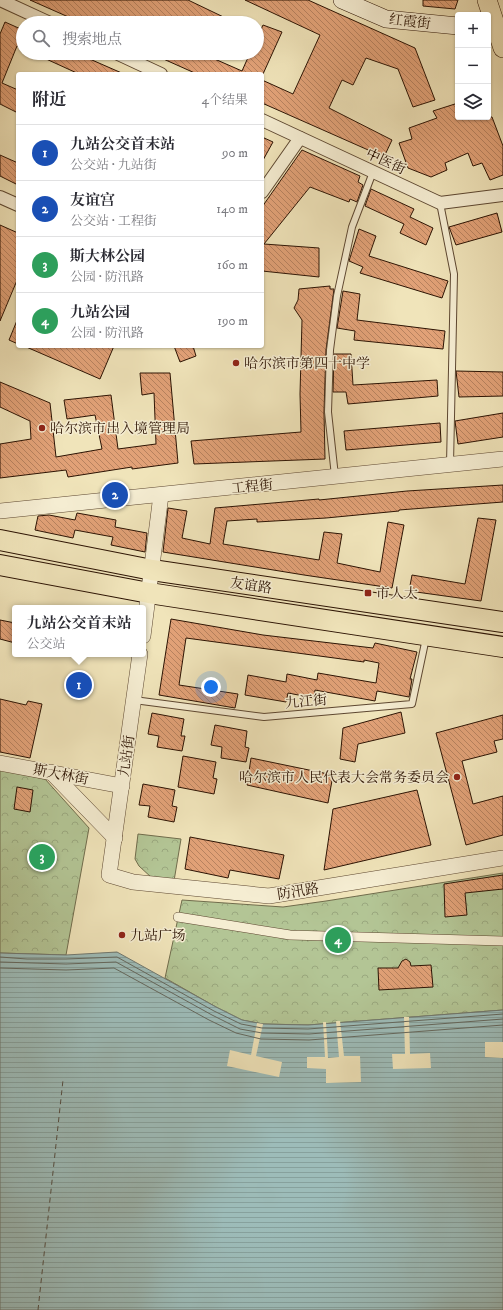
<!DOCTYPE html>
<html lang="zh">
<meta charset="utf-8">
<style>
:root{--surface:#fff;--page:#f7f7f7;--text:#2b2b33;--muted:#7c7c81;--line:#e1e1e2;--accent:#8f2418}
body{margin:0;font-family:"IM FELL DW Pica","Noto Serif SC",serif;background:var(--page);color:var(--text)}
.controls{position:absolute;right:12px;top:12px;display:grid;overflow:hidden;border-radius:4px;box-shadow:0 1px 3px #0004}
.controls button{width:36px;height:36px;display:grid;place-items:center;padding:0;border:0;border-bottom:1px solid var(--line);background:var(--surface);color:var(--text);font:20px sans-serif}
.you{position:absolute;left:211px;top:687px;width:14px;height:14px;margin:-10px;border:3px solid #fff;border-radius:50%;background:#1a73e8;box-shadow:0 0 0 6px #1a73e833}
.badge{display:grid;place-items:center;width:26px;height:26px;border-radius:50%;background:var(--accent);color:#fff;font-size:13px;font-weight:700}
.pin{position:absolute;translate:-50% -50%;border:2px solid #fff;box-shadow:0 1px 4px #0006}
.popup{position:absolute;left:12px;top:605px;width:134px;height:52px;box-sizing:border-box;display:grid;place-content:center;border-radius:4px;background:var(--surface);filter:drop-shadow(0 1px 3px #0005);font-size:13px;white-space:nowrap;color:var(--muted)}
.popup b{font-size:15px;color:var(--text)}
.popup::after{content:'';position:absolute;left:50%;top:100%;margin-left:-8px;border:8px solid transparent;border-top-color:var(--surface)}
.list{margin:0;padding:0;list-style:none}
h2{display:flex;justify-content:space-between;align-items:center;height:52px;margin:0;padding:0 16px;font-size:17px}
h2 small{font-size:13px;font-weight:400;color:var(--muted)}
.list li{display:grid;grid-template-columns:26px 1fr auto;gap:12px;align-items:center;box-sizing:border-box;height:56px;padding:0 16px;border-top:1px solid var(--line)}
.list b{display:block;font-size:15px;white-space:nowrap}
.list p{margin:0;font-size:13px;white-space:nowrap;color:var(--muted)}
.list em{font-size:13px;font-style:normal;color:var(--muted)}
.icon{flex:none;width:22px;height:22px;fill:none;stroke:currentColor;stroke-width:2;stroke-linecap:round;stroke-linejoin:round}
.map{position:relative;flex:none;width:503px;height:1310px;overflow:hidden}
.search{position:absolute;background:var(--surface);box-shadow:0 1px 3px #0004;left:16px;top:16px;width:248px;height:44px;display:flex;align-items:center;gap:10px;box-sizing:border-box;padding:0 14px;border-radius:22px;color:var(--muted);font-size:15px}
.panel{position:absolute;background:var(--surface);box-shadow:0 1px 3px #0004;left:16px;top:72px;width:248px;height:276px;border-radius:4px}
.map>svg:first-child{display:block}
.forest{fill:url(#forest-crowns);stroke:#706c4c}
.water{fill:url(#water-rules);stroke:#707870}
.pier{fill:#f0e4ba}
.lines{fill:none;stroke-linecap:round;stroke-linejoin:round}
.shore{stroke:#64685e;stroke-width:1}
.ferry{stroke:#544e43;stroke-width:1;stroke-dasharray:5 4;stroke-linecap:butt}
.building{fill:url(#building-back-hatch);stroke:#2c1303}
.service-casing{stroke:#5d4731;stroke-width:8}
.pedestrian-casing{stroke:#5d4731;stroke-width:10}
.minor-casing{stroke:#5d4731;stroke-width:14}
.tertiary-casing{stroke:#5d4731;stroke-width:16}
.secondary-casing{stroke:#2c1303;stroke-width:18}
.primary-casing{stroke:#2c1303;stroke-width:20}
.trunk-casing{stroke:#2c1303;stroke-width:22}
.service{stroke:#f5edd2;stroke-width:6}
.pedestrian{stroke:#f5edd2;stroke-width:9}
.minor{stroke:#f5edd2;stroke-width:12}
.tertiary{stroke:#f5edd2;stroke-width:15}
.secondary{stroke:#f5edd2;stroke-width:17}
.primary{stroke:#f0e4ba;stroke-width:19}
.trunk{stroke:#f0e4ba;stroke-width:20}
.poi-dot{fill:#8f2418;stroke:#f5edd2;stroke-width:1.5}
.labels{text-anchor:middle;stroke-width:3;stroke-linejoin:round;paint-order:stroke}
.street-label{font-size:14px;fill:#2c1303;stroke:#f5edd2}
.poi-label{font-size:14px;fill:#2c1303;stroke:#f5edd2;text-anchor:start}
</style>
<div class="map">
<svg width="503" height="1310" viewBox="0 0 503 1310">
<defs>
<pattern id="forest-crowns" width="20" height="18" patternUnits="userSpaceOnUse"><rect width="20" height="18" fill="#b3c595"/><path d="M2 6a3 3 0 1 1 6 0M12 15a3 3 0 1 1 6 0" fill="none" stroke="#9aa87f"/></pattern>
<pattern id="water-rules" width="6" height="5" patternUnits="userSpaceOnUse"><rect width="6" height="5" fill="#9dbcb9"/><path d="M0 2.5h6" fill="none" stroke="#87a19d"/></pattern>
<pattern id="building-back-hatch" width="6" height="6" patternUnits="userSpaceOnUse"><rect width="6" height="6" fill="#e1a177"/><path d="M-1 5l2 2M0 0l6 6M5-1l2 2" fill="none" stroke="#b7825f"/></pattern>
</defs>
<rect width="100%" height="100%" fill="#f0e4ba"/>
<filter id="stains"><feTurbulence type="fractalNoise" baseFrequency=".005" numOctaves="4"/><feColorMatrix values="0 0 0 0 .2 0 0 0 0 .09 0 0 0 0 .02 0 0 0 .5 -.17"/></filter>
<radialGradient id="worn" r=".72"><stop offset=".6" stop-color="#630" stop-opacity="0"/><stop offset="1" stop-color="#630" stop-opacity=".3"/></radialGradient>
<g class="forest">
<polygon points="0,770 45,779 89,828 66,955 0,953"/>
<polygon points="138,834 181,839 174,881 152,878 139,866 135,859"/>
<polygon points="503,873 503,1010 308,1025 263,1024 242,1020 216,1007 165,978 182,900 283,907 326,901"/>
</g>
<polygon class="water" points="117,952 216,1007 242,1020 263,1024 308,1025 503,1010 503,1310 0,1310 0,953 66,955"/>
<g class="pier">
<polygon points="404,1017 409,1017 410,1054 430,1053 431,1068 393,1069 392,1054 405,1054"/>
<polygon points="336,1021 340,1021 344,1056 360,1056 361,1082 326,1083 326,1069 307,1068 307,1057 325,1057 323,1022 326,1022 328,1058 339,1057"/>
<polygon points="257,1023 263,1024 256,1056 282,1062 279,1077 227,1066 230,1050 251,1055"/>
<polygon points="485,1042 503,1042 503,1058 485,1057"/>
</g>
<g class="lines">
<g class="shore">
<polyline points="0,957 27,959 66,959 117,957 214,1011 241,1024 262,1028 308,1029 503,1014"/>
<polyline points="0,962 66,964 116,962 212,1015 240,1029 262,1033 309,1034 503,1019"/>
<polyline points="0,968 66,970 114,968 209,1020 236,1033 261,1039 309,1040 503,1025"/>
</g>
<polyline class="ferry" points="38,1310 63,1080"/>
</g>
<g class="building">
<polygon points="30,0 188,0 236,23 82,23"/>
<polygon points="245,0 308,0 415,48 435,100 413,107 398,69 366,58 353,85 342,80 329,108 392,140 384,157 262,103 262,80 293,94 320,35"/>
<polygon points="423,0 458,0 455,9 423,6"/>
<polygon points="5,22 23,30 23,49 17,46 2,83 18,90 18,113 0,104 0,34"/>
<polygon points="263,25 282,32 263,74 197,74 150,53 201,53 242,71 250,53 257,53 257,38"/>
<polygon points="33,53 76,53 124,74 79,74"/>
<polygon points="458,103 458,117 492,117 503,146 503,175 490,180 482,163 473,166 468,153 445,163 447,170 431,177 408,168 399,143 412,139 409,128 437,118 433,111"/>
<polygon points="262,137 273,142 262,162"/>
<polygon points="302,150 360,176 358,182 363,185 357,202 350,199 349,202 310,187 264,244 319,248 319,277 262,271 262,207"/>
<polygon points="0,155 18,163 18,185 0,176"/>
<polygon points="371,189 414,209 410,217 433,228 426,245 400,233 404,224 365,206"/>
<polygon points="497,213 502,232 456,245 449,227"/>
<polygon points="0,225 18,233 18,278 0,321"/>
<polygon points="359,229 376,236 369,256 448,281 442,298 360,273 363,267 349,261"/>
<polygon points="330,286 330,289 334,289 326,350 324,412 325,459 194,464 191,441 301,432 300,394 302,320 294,308 298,300 299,289"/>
<polygon points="343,291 360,294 357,320 445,331 443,349 354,340 355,331 337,328"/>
<polygon points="18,318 18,344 9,340"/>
<polygon points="24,346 114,346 100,379"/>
<polygon points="174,346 193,346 196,356 180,362"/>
<polygon points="334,354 351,354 353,385 437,380 438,396 348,404 346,392 333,392"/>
<polygon points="456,371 503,372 503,396 459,397"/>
<polygon points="140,373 170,373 178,463 132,469 132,467 68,477 66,470 0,478 0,444 31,439 30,421 0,407 0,382 50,403 56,457 102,449 95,415 67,419 64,400 111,395 118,449 156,444 154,393 142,395"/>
<polygon points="503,413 503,437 458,444 455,421"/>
<polygon points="440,423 441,442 346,450 344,431"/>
<polygon points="503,485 503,502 399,510 399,511 326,518 257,522 257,519 227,521 223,544 319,560 324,532 342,534 337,563 380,572 388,522 404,525 392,588 304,575 163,552 168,508 187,511 182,538 210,544 215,508 319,499 319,500 407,491"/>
<polygon points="77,513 116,520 115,527 147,533 145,552 111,545 113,537 75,530 73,538 35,530 38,516 49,515 75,520"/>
<polygon points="478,518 496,520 481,601 409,591 412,575 465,584"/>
<polygon points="171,619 263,635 373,648 375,643 417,652 410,679 412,679 409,697 377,691 375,701 315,690 314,698 288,693 286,702 245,695 248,675 286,682 287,674 317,680 318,673 376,683 379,663 364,660 364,662 186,638 179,685 238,694 235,708 159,695"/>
<polygon points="0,620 15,623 15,643 0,639"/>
<polygon points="0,699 26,705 28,701 42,704 30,758 0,752"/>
<polygon points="401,712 405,733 358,744 355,762 340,759 343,728"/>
<polygon points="152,713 184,719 181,736 185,736 182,751 157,747 159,736 148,734"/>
<polygon points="503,715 503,739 494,741 497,752 462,761 473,804 503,796 503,835 466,845 436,733"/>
<polygon points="215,725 247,731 245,747 249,748 246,762 221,758 222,747 211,745"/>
<polygon points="183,756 216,762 213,778 217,779 214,794 178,787"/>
<polygon points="251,758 333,775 328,803 247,785"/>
<polygon points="143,784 175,790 172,806 177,807 174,822 148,817 150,806 139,805"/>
<polygon points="17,787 33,790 30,812 14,809"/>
<polygon points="417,790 431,845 324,870 333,809"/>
<polygon points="190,837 284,855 279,879 230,870 228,878 185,869"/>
<polygon points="503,875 503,889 465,893 467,915 445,917 444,884"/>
<polygon points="406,959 410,962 411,966 431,965 433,987 379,990 378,968 398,968 402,961"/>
</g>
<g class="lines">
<g class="service-casing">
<g id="service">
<polyline points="440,203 454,274 450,464"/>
<polyline points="335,476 328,412 330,350 337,296 352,227 373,172"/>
<polyline points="134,700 264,717 412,704 426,638"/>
</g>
</g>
<g class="pedestrian-casing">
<polyline id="pedestrian" points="178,917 290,935 503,941"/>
</g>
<g class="minor-casing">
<g id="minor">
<polyline points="0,0 50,23"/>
<polyline points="116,53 161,74"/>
<polyline points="262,120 440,203 503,195"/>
<polyline points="262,192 300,138"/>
<polyline points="0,197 18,205"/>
</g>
</g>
<g class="tertiary-casing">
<g id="tertiary">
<polyline points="0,511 503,459"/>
<polyline points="143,636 161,495"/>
<polyline points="140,654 109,875 133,882 269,896 503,858"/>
<polyline points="0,763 122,786"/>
<polyline points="51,772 115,838"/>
</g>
</g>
<g class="secondary-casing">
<polyline id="secondary" points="342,0 386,19 458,26"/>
</g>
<g class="primary-casing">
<polyline id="primary" points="487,0 503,48"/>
</g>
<g class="trunk-casing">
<g id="trunk">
<polyline points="0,540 152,570 503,622"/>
<polyline points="0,565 149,593 503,647"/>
</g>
</g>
<use href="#service" class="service"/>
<use href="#pedestrian" class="pedestrian"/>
<use href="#minor" class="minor"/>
<use href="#tertiary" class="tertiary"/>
<use href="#secondary" class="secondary"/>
<use href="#primary" class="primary"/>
<use href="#trunk" class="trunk"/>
</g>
<g class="poi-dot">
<circle cx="236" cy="363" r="4"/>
<circle cx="42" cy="428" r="4"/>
<rect x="364" y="589" width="8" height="8" rx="2"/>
<circle cx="457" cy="777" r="4"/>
<circle cx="122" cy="935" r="4"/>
</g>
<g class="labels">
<g class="street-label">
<text transform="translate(410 21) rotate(7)" y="5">红霞街</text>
<text transform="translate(386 161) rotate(25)" y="5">中医街</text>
<text transform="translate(252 486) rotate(-6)" y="5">工程街</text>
<text transform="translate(251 585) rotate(8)" y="5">友谊路</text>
<text transform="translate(306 701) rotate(-5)" y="5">九江街</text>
<text transform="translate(126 756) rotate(-82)" y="5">九站街</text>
<text transform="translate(61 774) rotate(11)" y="5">斯大林街</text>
<text transform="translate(298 891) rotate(-9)" y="5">防汛路</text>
</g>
<g class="poi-label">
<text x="244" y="368">哈尔滨市第四十中学</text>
<text x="50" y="433">哈尔滨市出入境管理局</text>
<text x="376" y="598">市人大</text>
<text x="449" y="782" text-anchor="end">哈尔滨市人民代表大会常务委员会</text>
<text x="130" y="940">九站广场</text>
</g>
</g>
<rect width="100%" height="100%" filter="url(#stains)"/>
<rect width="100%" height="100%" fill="url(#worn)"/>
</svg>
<div class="controls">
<button>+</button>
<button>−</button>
<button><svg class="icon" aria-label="layers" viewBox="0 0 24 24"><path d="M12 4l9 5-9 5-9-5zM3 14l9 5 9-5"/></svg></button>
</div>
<div class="you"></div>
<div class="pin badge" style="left:79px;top:685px;background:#1a4fb4">1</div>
<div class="popup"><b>九站公交首末站</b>公交站</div>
<div class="pin badge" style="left:115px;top:495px;background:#1a4fb4">2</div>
<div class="pin badge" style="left:42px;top:857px;background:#2e9e5b">3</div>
<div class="pin badge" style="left:338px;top:940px;background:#2e9e5b">4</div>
<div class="search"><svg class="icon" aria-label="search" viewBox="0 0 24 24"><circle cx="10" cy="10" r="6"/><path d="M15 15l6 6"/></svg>搜索地点</div>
<section class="panel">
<h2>附近<small>4个结果</small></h2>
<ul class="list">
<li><span class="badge" style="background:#1a4fb4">1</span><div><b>九站公交首末站</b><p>公交站 · 九站街</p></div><em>90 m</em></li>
<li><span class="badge" style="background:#1a4fb4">2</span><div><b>友谊宫</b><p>公交站 · 工程街</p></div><em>140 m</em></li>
<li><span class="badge" style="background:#2e9e5b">3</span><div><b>斯大林公园</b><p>公园 · 防汛路</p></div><em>160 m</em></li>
<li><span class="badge" style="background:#2e9e5b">4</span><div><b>九站公园</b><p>公园 · 防汛路</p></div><em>190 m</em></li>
</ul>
</section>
</div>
